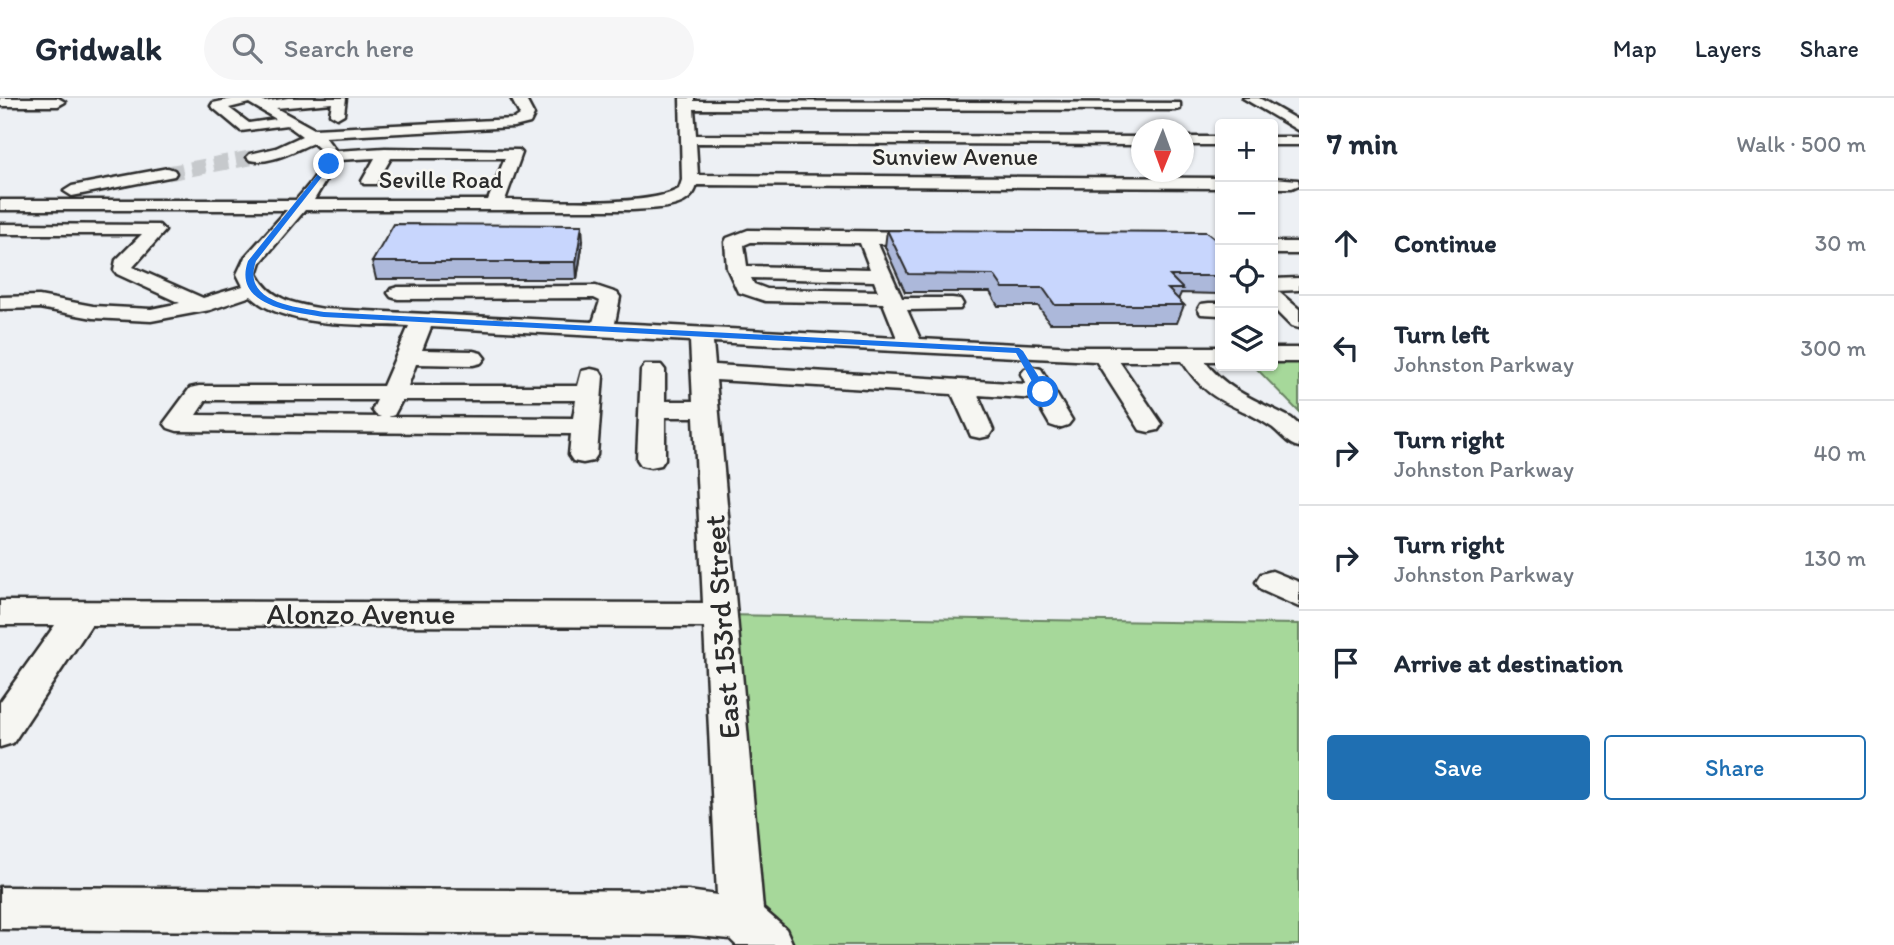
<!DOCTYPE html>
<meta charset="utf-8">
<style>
:root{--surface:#fff;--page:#f6f6f7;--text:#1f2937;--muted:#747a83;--line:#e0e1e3;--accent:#1f6fb2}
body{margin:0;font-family:Itim,sans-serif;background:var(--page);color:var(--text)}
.controls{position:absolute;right:21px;top:21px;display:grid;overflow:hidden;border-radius:7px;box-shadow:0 2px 5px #0004}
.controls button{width:63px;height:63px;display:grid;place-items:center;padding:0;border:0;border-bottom:2px solid var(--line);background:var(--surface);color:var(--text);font:35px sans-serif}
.compass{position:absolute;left:1131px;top:21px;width:63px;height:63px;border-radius:50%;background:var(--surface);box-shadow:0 2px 5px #0004;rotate:181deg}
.stop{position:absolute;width:21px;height:21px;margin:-16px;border:5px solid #1a73e8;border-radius:50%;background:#fff}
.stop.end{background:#1a73e8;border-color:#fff;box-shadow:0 2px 7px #0008}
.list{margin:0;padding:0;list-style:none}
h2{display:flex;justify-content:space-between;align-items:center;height:91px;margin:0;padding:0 28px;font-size:30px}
h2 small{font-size:23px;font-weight:400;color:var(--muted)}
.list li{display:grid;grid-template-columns:46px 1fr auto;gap:21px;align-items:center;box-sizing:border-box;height:105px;padding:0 28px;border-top:2px solid var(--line)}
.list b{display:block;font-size:26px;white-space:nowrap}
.list p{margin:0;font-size:23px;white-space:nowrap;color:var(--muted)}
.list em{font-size:23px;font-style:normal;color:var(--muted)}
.actions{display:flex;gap:14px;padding:21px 28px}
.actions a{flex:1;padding:16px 0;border:2px solid var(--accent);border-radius:7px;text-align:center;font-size:24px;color:var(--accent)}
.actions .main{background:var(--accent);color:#fff}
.icon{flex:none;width:38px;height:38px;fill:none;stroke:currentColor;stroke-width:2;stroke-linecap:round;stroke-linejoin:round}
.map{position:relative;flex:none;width:1299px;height:847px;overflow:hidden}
header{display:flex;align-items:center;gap:42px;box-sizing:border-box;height:98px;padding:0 35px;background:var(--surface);border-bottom:2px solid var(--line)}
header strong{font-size:33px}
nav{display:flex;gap:38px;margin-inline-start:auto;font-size:24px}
.search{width:490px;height:63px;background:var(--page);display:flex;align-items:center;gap:18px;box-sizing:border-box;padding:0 24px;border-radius:38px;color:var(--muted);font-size:26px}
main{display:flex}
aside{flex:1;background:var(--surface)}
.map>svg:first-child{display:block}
.green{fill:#a6d89a;stroke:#688262;stroke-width:2}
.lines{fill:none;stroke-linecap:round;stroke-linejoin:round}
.minor-tunnel{stroke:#c6c9cc;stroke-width:15;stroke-dasharray:15 8;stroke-linecap:butt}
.minor-casing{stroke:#2b2b2b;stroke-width:5}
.minor{fill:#f6f6f2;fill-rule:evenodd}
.wall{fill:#acb8da;stroke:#2b2b2b;stroke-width:2}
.shaded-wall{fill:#8c96b1;stroke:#2b2b2b;stroke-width:2}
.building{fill:#c8d6fd;stroke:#2b2b2b;stroke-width:2}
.route{fill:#1a73e8}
.labels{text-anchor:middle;stroke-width:5;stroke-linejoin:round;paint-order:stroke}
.far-street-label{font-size:24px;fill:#2b2b2b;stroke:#f6f6f2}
.street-label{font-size:30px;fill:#2b2b2b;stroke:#f6f6f2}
</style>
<header>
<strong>Gridwalk</strong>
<div class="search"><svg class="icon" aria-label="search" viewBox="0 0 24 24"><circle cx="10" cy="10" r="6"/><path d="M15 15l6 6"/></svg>Search here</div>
<nav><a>Map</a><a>Layers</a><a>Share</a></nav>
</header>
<main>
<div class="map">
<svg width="1299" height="847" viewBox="0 0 1299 847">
<rect width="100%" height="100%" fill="#edf0f4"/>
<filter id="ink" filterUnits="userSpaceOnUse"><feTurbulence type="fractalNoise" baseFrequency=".0143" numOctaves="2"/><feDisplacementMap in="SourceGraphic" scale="14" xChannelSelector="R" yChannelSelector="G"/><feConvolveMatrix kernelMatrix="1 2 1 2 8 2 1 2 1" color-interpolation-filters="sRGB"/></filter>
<g filter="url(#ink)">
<g class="green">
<polygon points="1273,263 1299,263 1299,314 1254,268 1273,268"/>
<polygon points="721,517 1299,526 1299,847 770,847 741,821"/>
</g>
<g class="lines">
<polyline class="minor-tunnel" points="168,75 255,59"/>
<g class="minor-casing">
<g id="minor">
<polygon points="0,0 58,0 65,4 58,8 0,8"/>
<path d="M237 0H259L265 4 288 0H346L344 16 337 20 330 16 332 5 276 10 314 31 514 21 520 17 511 0H525L534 17 530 25 514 29 325 39 336 53 385 50 519 52 522 55 505 102C547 102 647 110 679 91L682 82 680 0H694V3L1180 5V11L1175 12 694 11 696 37 1142 39V47L696 45 698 77 1220 80V90L697 87C691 113 653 110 632 112H305L261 164 257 176C271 203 296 206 324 211L593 224 600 203 594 200 398 201 391 199 388 195 391 191 398 189 596 188 617 195 620 199 615 225 897 240 883 205 765 203 738 194 727 170 725 144 727 140 748 132 926 134 933 136 935 140 933 144 878 146 902 200H952L960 201 963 206 960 211 907 212 920 241 1077 249H1220V263H1205C1225 292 1260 304 1291 320L1299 327V349C1287 346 1283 338 1273 330 1233 302 1212 310 1182 263H1119L1162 326 1158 332 1149 334 1140 332 1096 263 713 244 715 267 1026 286 1021 276 1025 271 1033 269 1041 271 1072 322 1068 327 1059 330 1050 327 1035 301 978 297 993 332 989 338 980 340 971 338 952 296 716 282 763 811 786 831 793 847H736L730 841 688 837 0 831V789L688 793 717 797 704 529 91 527 13 645 0 649V604L55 527H0V503L703 505 694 319H665V361L661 367 651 369 641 367 637 361 641 272 645 267H661L665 272V303H693L690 243 431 229 422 252 473 253 481 255 485 260 481 265 473 267 416 266 408 288H578L582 273 591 271 600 273 603 278 597 357 593 363 583 365 573 363 569 357 571 336 177 333 168 330 164 325 190 290 199 288H383L409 228C366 226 283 231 251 198L210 212 151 223 93 220 39 210 0 211V199L39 198 93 208 151 211 180 205 117 176 114 172 116 162 142 136H0V126L159 127 165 133 133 169 203 200 243 188 237 176 245 159 287 112H0V102H296C307 89 326 71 321 52L313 45C295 52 270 67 250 62L247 59 250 56 276 50 302 38 287 27 241 33 211 8 213 5ZM249 5 276 21 249 25 229 10ZM375 60 362 83 364 86H376L391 60H505L488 102H314L338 62ZM751 144 860 145 870 171 747 168 744 147ZM751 180 874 183 878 193 767 191 754 186ZM206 302H377L372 312 376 317 381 319 196 317ZM402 302H576L573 320 388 319 394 317Z"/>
<polygon points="1243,0 1259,0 1299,23 1299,33"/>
<rect x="1184" y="39" width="36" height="8"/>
<rect x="1273" y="39" width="26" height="8"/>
<polygon points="168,70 174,72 176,75 174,78 72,98 64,93 72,88"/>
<polygon points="1273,80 1298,82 1299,87 1292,90 1273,90"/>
<rect x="1273" y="144" width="26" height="12"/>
<polygon points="1299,180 1299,192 1274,193 1280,195 1299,211 1299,230 1291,228 1273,210 1273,181"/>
<polygon points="1209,205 1220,205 1220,217 1201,216 1198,211 1201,206"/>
<rect x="1273" y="250" width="26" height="14"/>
<polygon points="1272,473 1299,484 1299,509 1261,492 1256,484 1261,476"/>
</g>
</g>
<use href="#minor" class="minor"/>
</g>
<g class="wall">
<polygon points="887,132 1220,145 1220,196 1181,195 1178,202 1184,207 1177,225 1050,225 1038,208 998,208 990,194 905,194 885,149"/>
<polygon points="583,143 577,181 376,181 372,164"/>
</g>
<polygon class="shaded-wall" points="582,127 583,143 577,181 576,164"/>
<g class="building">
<polygon points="394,126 582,127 576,164 372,164"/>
<polygon points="887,132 1206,134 1220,145 1220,178 1170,178 1183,191 1168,191 1184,207 1055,207 1043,190 1003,190 994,177 908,176"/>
</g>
</g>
<path class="route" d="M327 65 332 66 256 163C241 205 296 209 324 214L1019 250 1023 253 1048 294 1039 296 1016 255 324 219C294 214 232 208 248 163Z"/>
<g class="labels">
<g class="far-street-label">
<text x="955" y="67">Sunview Avenue</text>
<text x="441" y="90">Seville Road</text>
</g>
<g class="street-label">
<text x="361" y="526">Alonzo Avenue</text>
<text transform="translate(722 529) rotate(-94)" y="10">East 153rd Street</text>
</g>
</g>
</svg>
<div class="controls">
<button>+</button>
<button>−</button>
<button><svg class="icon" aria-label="locate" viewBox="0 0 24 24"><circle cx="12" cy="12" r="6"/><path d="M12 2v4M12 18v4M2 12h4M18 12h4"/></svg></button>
<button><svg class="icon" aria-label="layers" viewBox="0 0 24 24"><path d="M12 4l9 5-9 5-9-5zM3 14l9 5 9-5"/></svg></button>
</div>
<svg class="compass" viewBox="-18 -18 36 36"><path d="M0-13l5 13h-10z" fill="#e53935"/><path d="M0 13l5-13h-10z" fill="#747a83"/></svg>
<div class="stop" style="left:1043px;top:294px"></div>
<div class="stop end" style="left:329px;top:66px"></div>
</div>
<aside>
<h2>7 min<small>Walk · 500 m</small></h2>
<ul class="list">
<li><svg class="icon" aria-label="ahead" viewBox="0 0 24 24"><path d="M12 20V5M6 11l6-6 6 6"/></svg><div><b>Continue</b></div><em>30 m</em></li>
<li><svg class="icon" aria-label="left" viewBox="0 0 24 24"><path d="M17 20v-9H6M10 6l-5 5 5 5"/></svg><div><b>Turn left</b><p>Johnston Parkway</p></div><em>300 m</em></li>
<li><svg class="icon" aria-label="right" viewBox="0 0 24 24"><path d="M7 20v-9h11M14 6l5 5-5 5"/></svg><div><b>Turn right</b><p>Johnston Parkway</p></div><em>40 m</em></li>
<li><svg class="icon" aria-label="right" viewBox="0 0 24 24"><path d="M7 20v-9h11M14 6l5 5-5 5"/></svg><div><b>Turn right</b><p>Johnston Parkway</p></div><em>130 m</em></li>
<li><svg class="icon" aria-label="arrive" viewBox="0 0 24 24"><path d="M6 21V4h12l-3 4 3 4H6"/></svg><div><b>Arrive at destination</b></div></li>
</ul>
<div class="actions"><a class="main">Save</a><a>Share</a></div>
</aside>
</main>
